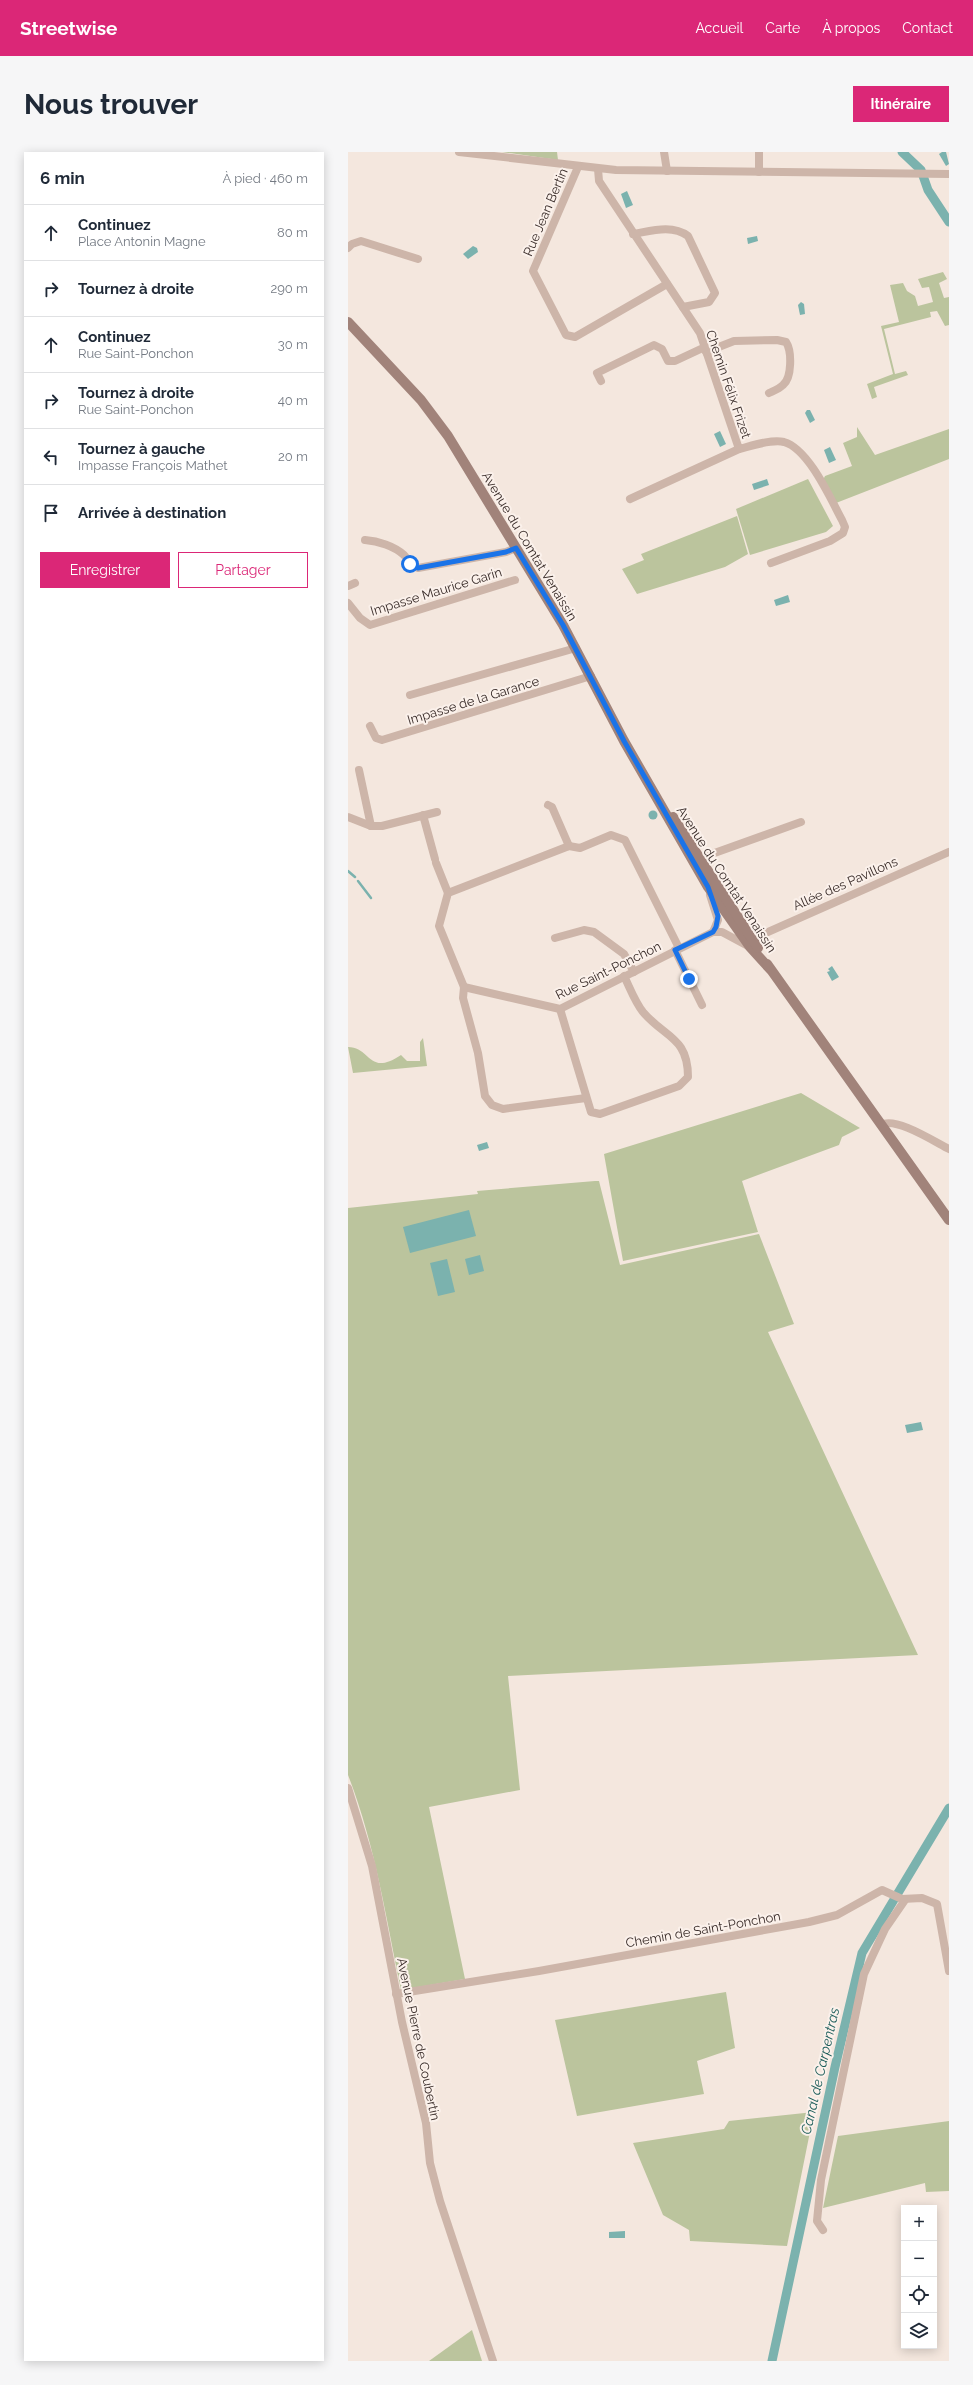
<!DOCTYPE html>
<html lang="fr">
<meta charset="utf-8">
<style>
:root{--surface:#fff;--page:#f6f6f7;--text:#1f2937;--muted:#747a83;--line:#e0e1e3;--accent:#db2777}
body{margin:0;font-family:Raleway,sans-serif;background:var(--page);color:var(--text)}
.controls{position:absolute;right:12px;bottom:12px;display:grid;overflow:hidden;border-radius:0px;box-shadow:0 2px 10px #0003}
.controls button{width:36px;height:36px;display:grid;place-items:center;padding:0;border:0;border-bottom:1px solid var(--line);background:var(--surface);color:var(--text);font:20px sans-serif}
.stop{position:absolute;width:12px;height:12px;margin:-9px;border:3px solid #1a73e8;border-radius:50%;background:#fff}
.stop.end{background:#1a73e8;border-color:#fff;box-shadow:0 1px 4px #0008}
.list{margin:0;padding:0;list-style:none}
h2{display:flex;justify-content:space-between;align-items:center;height:52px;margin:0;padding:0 16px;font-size:17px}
h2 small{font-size:13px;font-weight:400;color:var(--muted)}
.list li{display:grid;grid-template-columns:26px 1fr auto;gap:12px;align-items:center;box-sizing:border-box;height:56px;padding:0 16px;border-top:1px solid var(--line)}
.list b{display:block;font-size:15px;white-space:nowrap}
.list p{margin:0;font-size:13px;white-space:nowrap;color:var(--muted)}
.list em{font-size:13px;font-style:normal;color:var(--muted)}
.actions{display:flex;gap:8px;padding:12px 16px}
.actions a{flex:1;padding:9px 0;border:1px solid var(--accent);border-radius:0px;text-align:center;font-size:14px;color:var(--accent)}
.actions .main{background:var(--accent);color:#fff}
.icon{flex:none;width:22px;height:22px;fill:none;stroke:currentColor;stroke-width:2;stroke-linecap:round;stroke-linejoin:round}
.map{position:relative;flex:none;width:601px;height:2209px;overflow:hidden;border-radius:0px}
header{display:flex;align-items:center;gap:24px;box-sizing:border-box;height:56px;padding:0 20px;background:var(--accent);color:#fff}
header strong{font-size:19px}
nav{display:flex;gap:22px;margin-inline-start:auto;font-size:14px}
.intro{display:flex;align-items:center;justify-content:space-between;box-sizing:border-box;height:96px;padding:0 24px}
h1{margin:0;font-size:28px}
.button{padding:10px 18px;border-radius:0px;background:var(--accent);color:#fff;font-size:14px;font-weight:700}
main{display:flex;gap:24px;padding:0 24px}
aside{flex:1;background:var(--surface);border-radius:0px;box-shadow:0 2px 10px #0003}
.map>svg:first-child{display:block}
.green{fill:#bbc49d}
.water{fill:#7bb2ae}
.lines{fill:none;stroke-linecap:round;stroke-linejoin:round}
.stream{stroke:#7bb2ae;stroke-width:2.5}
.canal{stroke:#7bb2ae;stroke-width:9}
.minor{stroke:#cdb5a9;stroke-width:8}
.secondary{stroke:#a1837a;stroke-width:10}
.route{stroke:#1a73e8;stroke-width:5}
.labels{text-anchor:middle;stroke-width:4;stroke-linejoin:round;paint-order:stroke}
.street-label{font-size:13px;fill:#392c29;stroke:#fbf1eb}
.water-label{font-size:14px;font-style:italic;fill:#1c5d5a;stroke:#fbf1eb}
</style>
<header>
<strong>Streetwise</strong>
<nav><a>Accueil</a><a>Carte</a><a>À propos</a><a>Contact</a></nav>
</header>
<div class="intro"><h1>Nous trouver</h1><a class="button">Itinéraire</a></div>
<main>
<aside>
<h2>6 min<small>À pied · 460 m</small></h2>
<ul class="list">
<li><svg class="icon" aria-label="ahead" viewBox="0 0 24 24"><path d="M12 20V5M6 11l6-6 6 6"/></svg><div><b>Continuez</b><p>Place Antonin Magne</p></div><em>80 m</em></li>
<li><svg class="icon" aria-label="right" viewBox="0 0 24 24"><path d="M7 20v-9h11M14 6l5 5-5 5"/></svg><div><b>Tournez à droite</b></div><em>290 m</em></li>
<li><svg class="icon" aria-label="ahead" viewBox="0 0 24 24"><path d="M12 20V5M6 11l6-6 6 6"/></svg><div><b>Continuez</b><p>Rue Saint-Ponchon</p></div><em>30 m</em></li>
<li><svg class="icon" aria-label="right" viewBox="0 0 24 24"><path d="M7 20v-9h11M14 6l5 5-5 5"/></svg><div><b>Tournez à droite</b><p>Rue Saint-Ponchon</p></div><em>40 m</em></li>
<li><svg class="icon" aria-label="left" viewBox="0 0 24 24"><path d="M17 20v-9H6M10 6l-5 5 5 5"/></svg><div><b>Tournez à gauche</b><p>Impasse François Mathet</p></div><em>20 m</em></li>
<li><svg class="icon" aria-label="arrive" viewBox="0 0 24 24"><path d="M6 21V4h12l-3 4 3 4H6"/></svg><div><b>Arrivée à destination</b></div></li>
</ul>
<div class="actions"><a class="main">Enregistrer</a><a>Partager</a></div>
</aside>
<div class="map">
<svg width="601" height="2209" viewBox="0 0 601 2209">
<rect width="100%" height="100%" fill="#f4e7de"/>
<g class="green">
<polygon points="154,0 209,0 210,8"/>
<polygon points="595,120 599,127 591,131 596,146 601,145 601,173 597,174 589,159 582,160 583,165 536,177 547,222 558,219 560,223 526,235 529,245 524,247 519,232 545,222 533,174 551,170 542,133 555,131 559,139 567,144 570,154 585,150 581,135 574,136 570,127"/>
<polygon points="509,275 527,303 601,277 601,307 488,351 475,328 477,324 504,314 495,291 509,285"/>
<polygon points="460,327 485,374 478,380 402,403 388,357"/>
<polygon points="389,364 400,402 377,415 289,442 274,417 296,408 293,402"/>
<path d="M75 886 79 914 5 921 0 895C23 895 20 925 53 903L59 909H72V890Z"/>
<polygon points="453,941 512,976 494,985 491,993 394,1029 410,1080 275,1109 256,1002"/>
<path d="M247 1029H251L272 1113 411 1082 446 1172 420 1180 570 1503 160 1524 172 1638 81 1655 117 1827 53 1838C38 1766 27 1692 0 1623V1056L130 1042 129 1039Z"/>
<polygon points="378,1840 387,1896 349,1909 356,1942 229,1964 207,1868"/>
<polygon points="466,1960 439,2094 342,2089 341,2078 315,2063 285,1991 376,1977 381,1969"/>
<polygon points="601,1969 601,2039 578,2040 577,2031 475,2056 490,1984"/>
<polygon points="124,2178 134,2209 81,2209"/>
</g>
<g class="water">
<polygon points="594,0 598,0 601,12 598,14 591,2"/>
<polygon points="279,39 285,53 278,56 273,42"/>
<polygon points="409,84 410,89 400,92 399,86"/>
<polygon points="125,94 129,96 130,100 120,107 115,102"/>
<polygon points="453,150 456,152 457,162 452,163 450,153"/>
<polygon points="459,258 462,258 467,268 462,271 457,261"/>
<polygon points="372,279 378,292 372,295 366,282"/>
<polygon points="482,295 488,308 481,311 476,298"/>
<polygon points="419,327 421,333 406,338 404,332"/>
<polygon points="440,443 442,450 428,454 426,448"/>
<circle cx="305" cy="663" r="4.5"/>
<polygon points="484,814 491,825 484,829 479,820 482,819 480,817"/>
<polygon points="139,990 141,996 131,999 129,993"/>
<polygon points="121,1058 128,1084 62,1101 55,1075"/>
<polygon points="132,1103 136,1119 121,1123 117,1107"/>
<polygon points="99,1107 107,1140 90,1144 82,1111"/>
<polygon points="573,1270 575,1278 559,1281 557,1273"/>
<polygon points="277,2079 277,2086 261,2086 261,2080"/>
</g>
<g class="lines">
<g class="stream">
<polyline points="0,719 7,725"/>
<polyline points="10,729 23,746"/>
</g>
<g class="canal">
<polyline points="554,0 573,18 580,38 601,70"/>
<polyline points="424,2209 487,1915 514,1801 601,1656"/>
</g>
<g class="minor">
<polyline points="111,0 268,18 601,22"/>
<polyline points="316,0 319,19"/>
<polyline points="230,15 185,119 218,183 227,185 319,132"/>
<path d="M250 17 251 29 352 181 391 297C403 294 423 287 436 290 461 297 483 348 494 368L497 375 495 381 482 389 423 411"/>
<polyline points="411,20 411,0"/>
<path d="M285 82C303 79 324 72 340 84L367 141 361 150 335 155"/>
<polyline points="0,96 4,92 13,89 70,107"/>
<path d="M358 200 386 189 429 188 438 190C444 199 444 226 435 233 431 237 425 239 421 241"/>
<polyline points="253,229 249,221 306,193 314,197 320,209 327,209 357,195"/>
<polyline points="282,347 391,297"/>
<path d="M17 388C30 389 46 394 56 403 61 409 62 413 70 416L158 400 168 396"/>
<polyline points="0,434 7,431"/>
<polyline points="0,451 12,466 22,473 167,428"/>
<polyline points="62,543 228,496"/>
<polyline points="22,574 28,586 34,588 243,524"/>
<polyline points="11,618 23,674"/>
<polyline points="200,653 204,655 221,694"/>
<polyline points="75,663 87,707"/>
<polyline points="0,665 23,674 34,674 89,660"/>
<polyline points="347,708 453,670"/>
<polyline points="88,711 100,741"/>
<polyline points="365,780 374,780 400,794"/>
<polyline points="207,786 236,778 246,780 276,802 286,820"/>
<polyline points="404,787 601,700"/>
<polyline points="327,798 354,853"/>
<polyline points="116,835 91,774 100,741 221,694 232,696 263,683 277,688 331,796"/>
<polyline points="116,835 212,857 365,780 370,768 362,743"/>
<polyline points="116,835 115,846 130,901 137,944 144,953 155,957 238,946"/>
<path d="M212 857 243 960 252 962 331 934 340 925C340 885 317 886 295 860 287 850 282 836 276 824"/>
<path d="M533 973C547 964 587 990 601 997"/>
<polyline points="0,1636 24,1714 54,1870 78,1971 82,2011 92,2049 145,2209"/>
<polyline points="48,1842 191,1819 461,1770 489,1763 534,1738 554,1747 574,1746 589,1752 601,1819"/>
<polyline points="475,2078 469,2069 473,2028 516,1822 537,1777 557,1748"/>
</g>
<g class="secondary">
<polyline points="0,170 73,248 100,284 215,473 276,589 360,735 402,795 422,817"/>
<polyline points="325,665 410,796"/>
<polyline points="419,812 601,1068"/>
</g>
</g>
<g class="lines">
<polyline class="route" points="62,412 70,416 158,400 168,396 215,473 276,589 360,735 370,764 368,775 365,780 327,798 341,827"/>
</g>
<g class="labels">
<g class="street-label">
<text transform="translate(197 60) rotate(-67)" y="5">Rue Jean Bertin</text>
<text transform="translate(381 232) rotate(71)" y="5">Chemin Félix Frizet</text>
<text transform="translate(182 394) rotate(59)" y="5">Avenue du Comtat Venaissin</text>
<text transform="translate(88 439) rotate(-17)" y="5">Impasse Maurice Garin</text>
<text transform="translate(125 548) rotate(-17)" y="5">Impasse de la Garance</text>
<text transform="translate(379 727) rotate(57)" y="5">Avenue du Comtat Venaissin</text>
<text transform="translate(497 731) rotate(-24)" y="5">Allée des Pavillons</text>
<text transform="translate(260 818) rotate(-26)" y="5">Rue Saint-Ponchon</text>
<text transform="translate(355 1777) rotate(-10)" y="5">Chemin de Saint-Ponchon</text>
<text transform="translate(71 1887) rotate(78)" y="5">Avenue Pierre de Coubertin</text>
</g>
<g class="water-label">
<text transform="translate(472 1919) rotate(-77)" y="5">Canal de Carpentras</text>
</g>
</g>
</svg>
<div class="controls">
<button>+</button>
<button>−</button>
<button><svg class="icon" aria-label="locate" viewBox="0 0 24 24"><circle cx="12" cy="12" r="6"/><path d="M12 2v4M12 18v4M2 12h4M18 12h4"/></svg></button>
<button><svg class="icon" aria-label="layers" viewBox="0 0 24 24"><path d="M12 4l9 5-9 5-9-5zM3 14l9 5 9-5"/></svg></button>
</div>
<div class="stop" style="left:62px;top:412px"></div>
<div class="stop end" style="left:341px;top:827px"></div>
</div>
</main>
